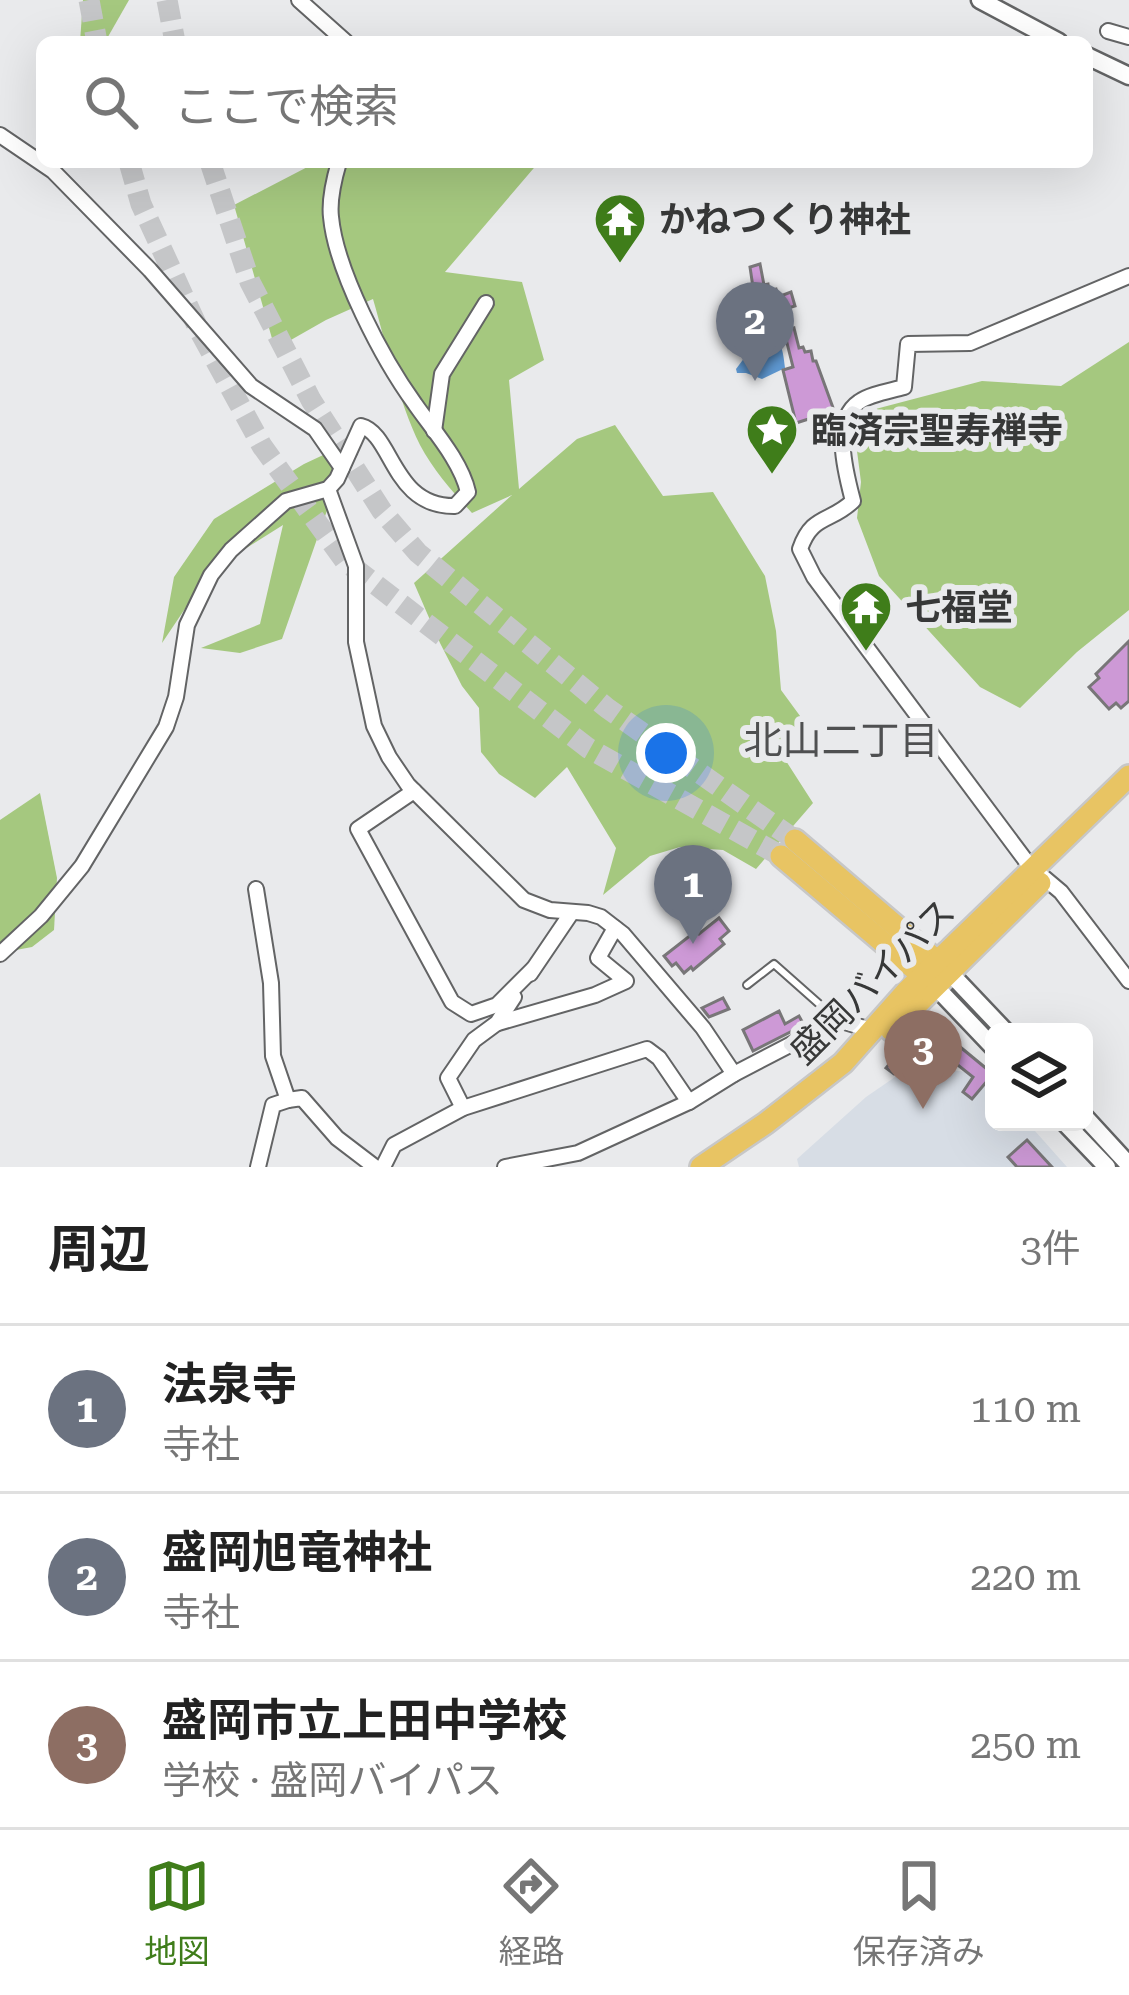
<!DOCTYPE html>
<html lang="ja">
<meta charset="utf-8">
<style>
:root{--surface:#fff;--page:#f6f6f6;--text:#222;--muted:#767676;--line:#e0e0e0;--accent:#3f7d1a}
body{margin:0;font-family:"Roboto Serif","Noto Sans JP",serif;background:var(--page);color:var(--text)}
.controls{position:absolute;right:36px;bottom:36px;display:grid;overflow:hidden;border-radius:18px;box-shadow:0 12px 48px #0002}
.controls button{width:108px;height:108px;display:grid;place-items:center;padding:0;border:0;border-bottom:3px solid var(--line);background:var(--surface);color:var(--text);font:60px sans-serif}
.you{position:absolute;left:666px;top:753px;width:42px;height:42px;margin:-30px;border:9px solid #fff;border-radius:50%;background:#1a73e8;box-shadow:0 0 0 18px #1a73e833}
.badge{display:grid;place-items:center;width:78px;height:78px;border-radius:50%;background:var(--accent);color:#fff;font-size:39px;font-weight:700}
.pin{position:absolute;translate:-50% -99px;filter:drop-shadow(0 3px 6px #0008)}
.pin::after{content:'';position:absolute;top:63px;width:42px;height:36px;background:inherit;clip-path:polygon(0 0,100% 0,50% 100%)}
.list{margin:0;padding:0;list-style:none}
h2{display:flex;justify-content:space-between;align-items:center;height:156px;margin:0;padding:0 48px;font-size:51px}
h2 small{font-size:39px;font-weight:400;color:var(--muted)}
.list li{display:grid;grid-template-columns:78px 1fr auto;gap:36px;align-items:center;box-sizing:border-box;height:168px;padding:0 48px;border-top:3px solid var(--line)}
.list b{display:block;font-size:45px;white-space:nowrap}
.list p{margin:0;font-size:39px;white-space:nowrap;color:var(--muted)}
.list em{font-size:39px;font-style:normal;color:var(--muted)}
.icon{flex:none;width:66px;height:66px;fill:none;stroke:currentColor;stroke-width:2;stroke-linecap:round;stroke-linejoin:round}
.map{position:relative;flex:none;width:1129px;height:1167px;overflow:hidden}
.search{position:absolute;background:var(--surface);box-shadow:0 12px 48px #0002;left:36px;right:36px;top:36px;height:132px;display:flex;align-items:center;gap:30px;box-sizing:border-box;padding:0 42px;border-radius:18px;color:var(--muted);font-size:45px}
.sheet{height:660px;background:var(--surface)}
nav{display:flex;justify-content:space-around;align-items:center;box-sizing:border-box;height:168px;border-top:3px solid var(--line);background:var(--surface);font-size:33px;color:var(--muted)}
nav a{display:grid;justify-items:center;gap:6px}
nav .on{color:var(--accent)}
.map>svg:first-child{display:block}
.built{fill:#d7dde5}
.forest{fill:#a5c87f}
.water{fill:#5e97d0}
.building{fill:#cd99d6;stroke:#787678;stroke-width:3}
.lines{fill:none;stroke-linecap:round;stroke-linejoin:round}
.trunk-tunnel{stroke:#c5c6c8;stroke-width:21;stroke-dasharray:21 10;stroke-linecap:butt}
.service-casing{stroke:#636465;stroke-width:10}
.minor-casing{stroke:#636465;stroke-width:18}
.tertiary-casing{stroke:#636465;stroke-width:21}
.trunk-casing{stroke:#c7c7c7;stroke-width:26}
.service{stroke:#fff;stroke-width:6}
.minor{stroke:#fff;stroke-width:14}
.tertiary{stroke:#fff;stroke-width:16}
.trunk{stroke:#e8c463;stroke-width:21}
.labels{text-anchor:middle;stroke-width:12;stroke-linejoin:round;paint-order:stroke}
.poi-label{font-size:36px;font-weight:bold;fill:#373838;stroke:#e9eaec;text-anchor:start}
.street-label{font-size:36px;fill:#373838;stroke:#e9eaec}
.neighbourhood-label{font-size:39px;fill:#4f5051;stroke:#e9eaec}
</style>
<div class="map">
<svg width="1129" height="1167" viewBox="0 0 1129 1167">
<rect width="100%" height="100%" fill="#e9eaec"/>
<polygon class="built" points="947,1070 969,1072 994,1090 994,1122 1027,1122 1067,1167 799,1167 797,1159 866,1097 898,1075"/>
<g class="forest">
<polygon points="83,0 129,0 105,42 80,42"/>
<path d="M317 162H539L445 272 522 282 544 360 509 380 519 489 577 439 615 425 663 496 713 492 765 576 776 631 781 690 803 720 779 750 813 803 756 869 723 850 680 847 650 856 603 895 616 848 567 767 535 798 499 774 481 752 479 708 462 686 440 643 414 583 512 495 472 513C453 492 433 470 420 445 398 400 387 347 373 299L326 320 275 349 234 205Z"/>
<polygon points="1129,342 1129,610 1077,652 1020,708 980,687 879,576 857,518 861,482 857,451 868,411 982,381 1061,386"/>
<polygon points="351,442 282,639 240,653 201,648 260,624 283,525 211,570 162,643 174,577 214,519 304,464"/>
<polygon points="40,793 57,878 54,930 32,947 0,953 0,820"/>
</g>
<path class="water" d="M751 331C779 339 782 338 785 368L762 379 746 373H737L736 369 748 353 747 335Z"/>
<g class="building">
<polygon points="760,264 764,285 768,284 769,291 776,289 778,297 791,292 795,306 771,313 771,320 760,323 758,317 749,320 746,296 754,294 750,267"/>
<polygon points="794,328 799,348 803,347 805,352 811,351 813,361 816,361 836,416 831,446 825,425 820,426 818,416 796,423 783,370 793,367 784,331"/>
<polygon points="1129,641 1129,701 1121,708 1116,703 1109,709 1089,687 1099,678 1096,674"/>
<polygon points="719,918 729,931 720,939 724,944 693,970 691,967 684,973 676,963 672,966 664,956 696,931 699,934"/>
<polygon points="723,998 729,1009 709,1017 702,1008"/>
<polygon points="779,1011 785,1024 799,1016 804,1025 753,1051 743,1030"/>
<polygon points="914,1035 938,1055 927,1068 894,1074 886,1068"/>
<polygon points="959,1046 993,1074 972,1099 963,1092 973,1077 949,1058"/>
<polygon points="1027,1140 1052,1167 1017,1167 1008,1157"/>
</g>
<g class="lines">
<g class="trunk-tunnel">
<polyline points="89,0 97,42"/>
<polyline points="167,0 175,42"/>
<polyline points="129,162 141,204 198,328 262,446 345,561 588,748 781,856"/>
<polyline points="210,162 250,282 311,400 382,511 418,553 607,708 795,840"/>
</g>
<g class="service-casing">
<polyline id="service" points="747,985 774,964 835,1018"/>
</g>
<g class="minor-casing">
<g id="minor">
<polyline points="299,0 346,42"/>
<polyline points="1108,31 1129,37"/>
<polyline points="0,135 53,171 150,270 251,386 315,429 342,468"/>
<path d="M1129 276 970 343 908 344 904 387C890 391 870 394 859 402 831 421 846 474 853 501 830 523 812 514 800 549L814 577 1029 865 1061 892 1129 981"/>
<polyline points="434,431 442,374 486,303"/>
<polyline points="328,489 356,566 356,642 374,726 389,757 408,785 524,900 550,910 588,913 601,917 623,934 703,1028 734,1074"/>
<polyline points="414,791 358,829 452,1002 471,1014 497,1005 533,969"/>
<polyline points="256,889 271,983 273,1056 288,1100 302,1098 337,1138 375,1167"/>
<path d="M0 954 41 916 82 866 166 727 176 697 187 625 211 575 231 550 286 501 328 489 337 479 361 426C393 434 392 507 455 506L468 492C461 461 433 430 415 404 383 360 336 271 331 217 329 200 334 179 339 162"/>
<polyline points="530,974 572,912"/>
<polyline points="498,1023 595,995 626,981 598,958 615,928"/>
<polyline points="463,1108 448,1078 474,1040 497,1023 514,997"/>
<polyline points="258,1167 273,1105 288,1100"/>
<polyline points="383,1167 394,1145 463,1108 647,1049 659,1058 689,1102"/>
<polyline points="505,1167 578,1153 689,1102 734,1074 838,1020 874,1031"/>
</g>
</g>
<g class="tertiary-casing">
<g id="tertiary">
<polyline points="980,0 1059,42"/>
<polyline points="1087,56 1129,76"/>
<polyline points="950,973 1006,1032"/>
<polyline points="935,986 994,1048"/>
<polyline points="1084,1116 1129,1165"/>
<polyline points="1064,1122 1107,1167"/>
</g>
</g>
<g class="trunk-casing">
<g id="trunk">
<polyline points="795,840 945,968"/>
<polyline points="781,856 930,982"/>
<polyline points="891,1030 1040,883"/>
<polyline points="701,1167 766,1123 843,1063 907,991 1129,776"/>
</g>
</g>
<use href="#service" class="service"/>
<use href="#minor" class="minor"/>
<use href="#tertiary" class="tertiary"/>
<use href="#trunk" class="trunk"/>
</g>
<defs>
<g id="temple-pin" transform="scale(2.7)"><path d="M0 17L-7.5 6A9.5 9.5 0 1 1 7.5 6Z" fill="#3f7d1a" stroke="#e9eaec"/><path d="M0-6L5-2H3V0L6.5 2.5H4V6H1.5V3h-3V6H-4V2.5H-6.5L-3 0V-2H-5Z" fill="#fff"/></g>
<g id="sight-pin" transform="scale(2.7)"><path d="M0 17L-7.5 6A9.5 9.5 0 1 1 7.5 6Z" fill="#3f7d1a" stroke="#e9eaec"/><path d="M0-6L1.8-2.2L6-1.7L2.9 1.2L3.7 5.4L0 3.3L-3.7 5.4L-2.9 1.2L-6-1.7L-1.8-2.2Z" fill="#fff"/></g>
</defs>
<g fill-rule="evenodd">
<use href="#temple-pin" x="620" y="219"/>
<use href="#sight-pin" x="772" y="430"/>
<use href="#temple-pin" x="866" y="607"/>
</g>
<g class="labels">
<g class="poi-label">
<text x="659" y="232">かねつくり神社</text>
<text x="811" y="443">臨済宗聖寿禅寺</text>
<text x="905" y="620">七福堂</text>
</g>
<g class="street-label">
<text transform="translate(872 981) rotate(-45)" y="13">盛岡バイパス</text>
</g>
<g class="neighbourhood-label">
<text x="841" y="754">北山二丁目</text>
</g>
</g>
</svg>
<div class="controls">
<button><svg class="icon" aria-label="layers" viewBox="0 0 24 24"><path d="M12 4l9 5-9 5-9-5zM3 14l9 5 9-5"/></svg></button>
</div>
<div class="you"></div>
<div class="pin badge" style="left:693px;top:944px;background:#6b7280">1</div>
<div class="pin badge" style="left:755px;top:381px;background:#6b7280">2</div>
<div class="pin badge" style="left:923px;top:1109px;background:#8d6e63">3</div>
<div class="search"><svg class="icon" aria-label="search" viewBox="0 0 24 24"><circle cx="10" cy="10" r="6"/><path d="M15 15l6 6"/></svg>ここで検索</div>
</div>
<section class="sheet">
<h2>周辺<small>3件</small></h2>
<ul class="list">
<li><span class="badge" style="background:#6b7280">1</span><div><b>法泉寺</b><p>寺社</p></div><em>110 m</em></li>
<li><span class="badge" style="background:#6b7280">2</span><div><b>盛岡旭竜神社</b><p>寺社</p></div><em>220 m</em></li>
<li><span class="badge" style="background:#8d6e63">3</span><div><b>盛岡市立上田中学校</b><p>学校 · 盛岡バイパス</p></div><em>250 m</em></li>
</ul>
</section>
<nav>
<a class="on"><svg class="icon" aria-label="map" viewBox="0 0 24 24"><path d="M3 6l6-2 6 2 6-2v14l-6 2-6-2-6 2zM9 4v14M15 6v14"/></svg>地図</a>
<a><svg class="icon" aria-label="directions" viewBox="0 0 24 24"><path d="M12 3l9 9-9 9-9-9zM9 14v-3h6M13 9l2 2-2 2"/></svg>経路</a>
<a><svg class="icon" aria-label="saved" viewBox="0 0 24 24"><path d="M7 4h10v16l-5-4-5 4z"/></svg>保存済み</a>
</nav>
